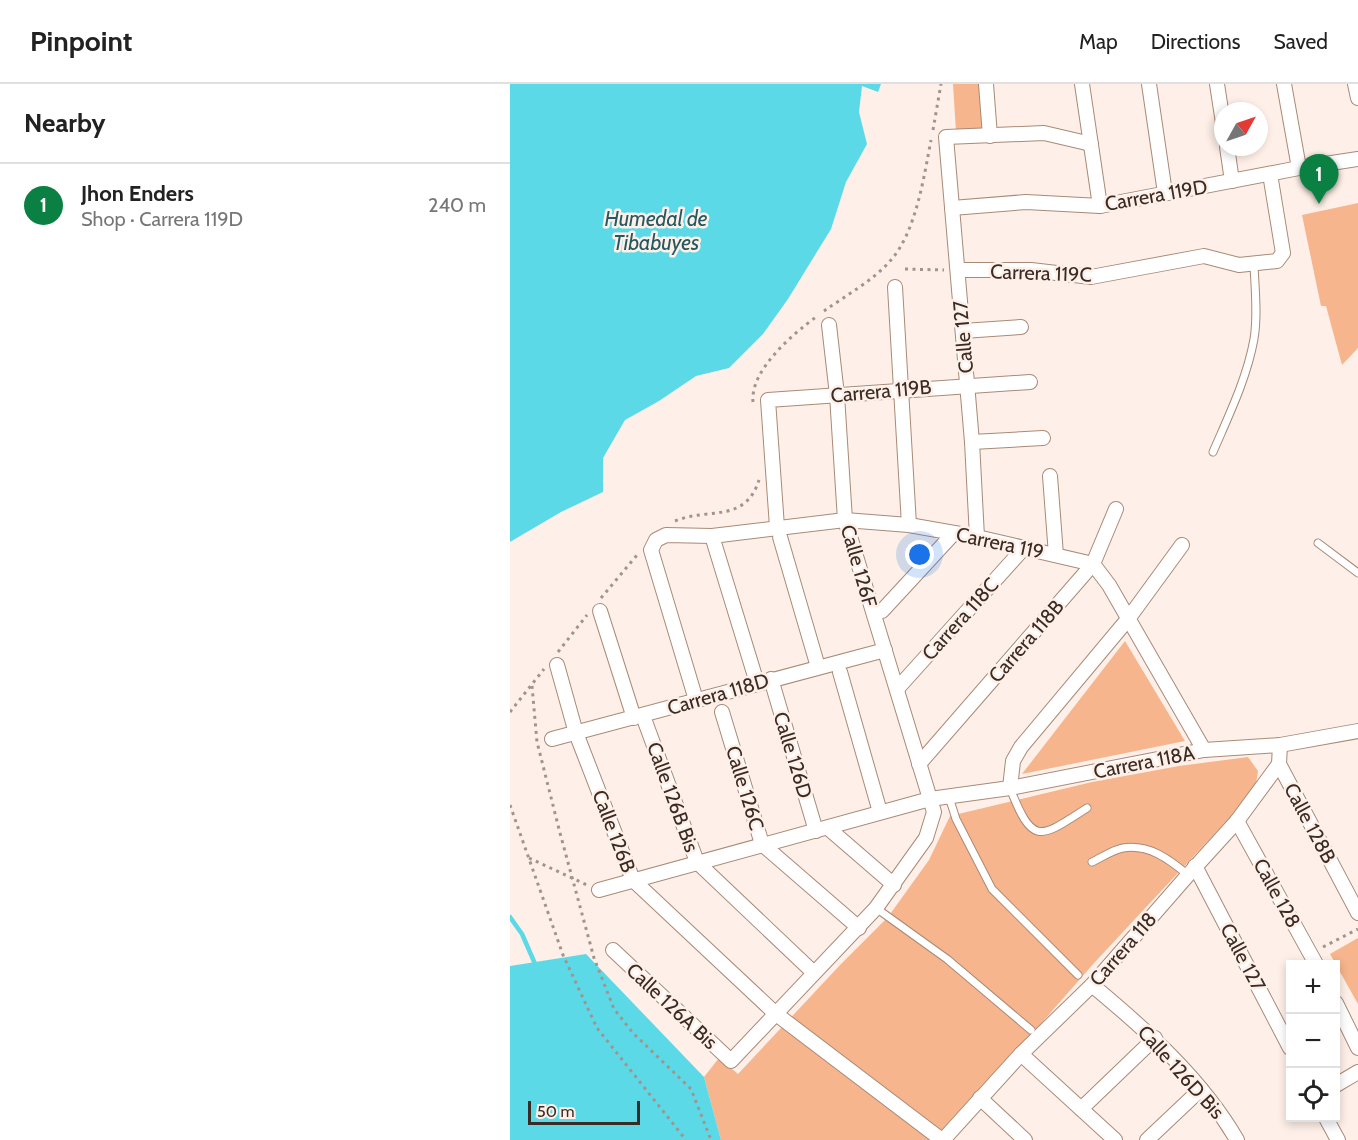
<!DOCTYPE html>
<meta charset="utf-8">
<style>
:root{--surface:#fff;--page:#f6f6f6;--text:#222;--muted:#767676;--line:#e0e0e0;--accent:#0b8043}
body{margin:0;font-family:Cabin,sans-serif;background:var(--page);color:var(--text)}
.controls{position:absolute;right:18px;bottom:18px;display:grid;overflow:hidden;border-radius:0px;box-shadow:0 3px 9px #0003}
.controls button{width:54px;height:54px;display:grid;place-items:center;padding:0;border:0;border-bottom:2px solid var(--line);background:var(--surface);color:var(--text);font:30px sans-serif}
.compass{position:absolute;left:704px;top:18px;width:54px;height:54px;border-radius:50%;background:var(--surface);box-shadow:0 3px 9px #0003;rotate:50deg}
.scale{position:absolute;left:18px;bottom:15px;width:112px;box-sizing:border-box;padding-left:6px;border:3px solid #392c24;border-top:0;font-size:16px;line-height:21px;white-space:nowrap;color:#392c24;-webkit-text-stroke:4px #fef0e8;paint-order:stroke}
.you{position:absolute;left:410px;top:471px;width:21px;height:21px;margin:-15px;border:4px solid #fff;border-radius:50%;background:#1a73e8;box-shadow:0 0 0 9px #1a73e833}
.badge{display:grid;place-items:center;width:39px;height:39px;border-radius:50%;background:var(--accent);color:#fff;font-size:20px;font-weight:700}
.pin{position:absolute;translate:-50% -50px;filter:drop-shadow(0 2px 3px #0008)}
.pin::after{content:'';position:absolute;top:32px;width:21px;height:18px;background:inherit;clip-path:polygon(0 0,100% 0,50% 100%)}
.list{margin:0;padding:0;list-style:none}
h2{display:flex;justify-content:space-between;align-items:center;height:78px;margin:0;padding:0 24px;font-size:26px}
h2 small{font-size:20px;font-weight:400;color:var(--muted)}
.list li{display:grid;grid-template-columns:39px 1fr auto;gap:18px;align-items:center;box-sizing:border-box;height:84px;padding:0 24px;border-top:2px solid var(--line)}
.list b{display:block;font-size:22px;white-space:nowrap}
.list p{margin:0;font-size:20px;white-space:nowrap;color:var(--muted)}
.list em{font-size:20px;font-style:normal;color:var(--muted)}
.icon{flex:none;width:33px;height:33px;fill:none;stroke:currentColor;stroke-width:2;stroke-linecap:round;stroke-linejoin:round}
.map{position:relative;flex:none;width:848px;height:1056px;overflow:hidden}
header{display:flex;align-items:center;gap:36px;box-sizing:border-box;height:84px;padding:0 30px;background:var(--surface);border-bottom:2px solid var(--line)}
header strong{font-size:28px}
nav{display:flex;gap:33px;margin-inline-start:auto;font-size:21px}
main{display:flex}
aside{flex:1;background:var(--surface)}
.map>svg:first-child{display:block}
.green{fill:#f6b58c}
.water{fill:#5cd9e7}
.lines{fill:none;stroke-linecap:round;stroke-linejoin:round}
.stream{stroke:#5cd9e7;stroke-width:4.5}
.service-casing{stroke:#a98a77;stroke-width:9}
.minor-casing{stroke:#a98a77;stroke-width:16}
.path{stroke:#a2948c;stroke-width:3;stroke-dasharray:3 4.5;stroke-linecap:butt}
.service{stroke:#fff;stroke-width:7}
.minor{stroke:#fff;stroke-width:14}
.labels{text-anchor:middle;stroke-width:5;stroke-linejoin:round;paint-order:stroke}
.street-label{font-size:20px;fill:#392c24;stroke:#fef0e8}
.water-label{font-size:21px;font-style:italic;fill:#245960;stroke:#fef0e8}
</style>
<header>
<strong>Pinpoint</strong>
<nav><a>Map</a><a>Directions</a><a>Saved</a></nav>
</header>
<main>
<aside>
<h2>Nearby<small></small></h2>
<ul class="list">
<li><span class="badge">1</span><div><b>Jhon Enders</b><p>Shop · Carrera 119D</p></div><em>240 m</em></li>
</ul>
</aside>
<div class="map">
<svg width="848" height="1056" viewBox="0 0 848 1056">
<rect width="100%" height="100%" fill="#fef0e8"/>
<g class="green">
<polygon points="443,0 472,0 475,46 446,48"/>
<polygon points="848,119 848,264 832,281 816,222 811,222 792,131"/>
<polygon points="615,557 675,657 512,690"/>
<polygon points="738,673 748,687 746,700 722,731 585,878 485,992 426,1056 211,1056 194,993 209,974 228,990 331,880 378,833 419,776 440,732 582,698 669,682"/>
<polygon points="848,854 848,920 820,870"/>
</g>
<g class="water">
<polygon points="0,0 371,0 368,8 352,2 349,28 357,60 336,98 321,145 278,215 253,250 219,284 186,292 149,317 115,336 93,374 93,408 51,428 0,458"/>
<polygon points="76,870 194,993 211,1056 0,1056 0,882"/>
</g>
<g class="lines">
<polyline class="stream" points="0,833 12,850 26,882"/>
<g class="service-casing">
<g id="service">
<path d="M703 368C719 331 737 294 744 255 748 231 745 205 744 181"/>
<polyline points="808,459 848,489"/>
<path d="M500 704C523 763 530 754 577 724"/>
<polyline points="439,713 446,735 482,805 568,891"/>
<path d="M582 778C591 774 602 766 613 764 639 760 659 775 678 791"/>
<polyline points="366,824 437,875 521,946"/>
</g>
</g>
<g class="minor-casing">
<g id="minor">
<polyline points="476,0 480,52"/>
<polyline points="572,0 590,122"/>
<polyline points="639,0 655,109"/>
<polyline points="707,0 713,39"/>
<polyline points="774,0 789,84"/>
<polyline points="845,0 848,14"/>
<polyline points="717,63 722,97"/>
<polyline points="442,124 516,118 590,122 789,84 848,75"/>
<polyline points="448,186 521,186 581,193 694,172 729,181 767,177 773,169 760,90"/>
<polyline points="385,203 399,441"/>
<polyline points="453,247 511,243"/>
<polyline points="462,358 533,354"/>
<polyline points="540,392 546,471"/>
<polyline points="267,443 258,316 520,298"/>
<polyline points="202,452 247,599"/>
<polyline points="270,453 308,583"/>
<polyline points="467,453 462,358 436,53 534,49 581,60"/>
<polyline points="90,527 124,634"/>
<polyline points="372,527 444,449"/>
<polyline points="47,581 66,649 123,796 266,930 432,1056"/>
<polyline points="330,588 370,728"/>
<polyline points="261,595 306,747"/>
<polyline points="387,605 513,465"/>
<polyline points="186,616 141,466 146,456 156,451 202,452 335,436 399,441 467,453 583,480 599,501 694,666"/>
<polyline points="212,628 252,760 349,844"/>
<polyline points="133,632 187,778 304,889"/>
<polyline points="42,655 375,566"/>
<polyline points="409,680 583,480 606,425"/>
<polyline points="769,680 848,829"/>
<polyline points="500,704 503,677 511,663 618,535 672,461"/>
<polyline points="727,737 806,880"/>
<polyline points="318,744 384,801"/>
<polyline points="685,782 780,964"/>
<polyline points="89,806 420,715 500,704 694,666 770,661 848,647"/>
<polyline points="103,866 221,977 366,824 416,754 424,728 335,436 327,311 319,241"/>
<path d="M582 901C636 946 691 994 727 1056"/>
<polyline points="826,919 848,964"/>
<polyline points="511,970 605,1056"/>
<polyline points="826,1001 848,988"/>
<polyline points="470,1014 515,1056"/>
<polyline points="571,1025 645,954"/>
<polyline points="816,1034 828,1056"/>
<polyline points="433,1056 511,970 582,901 678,791 727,737 769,680 770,661"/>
<polyline points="637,1056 691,1005"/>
</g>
</g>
<g class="path">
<polyline points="423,46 431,0"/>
<polyline points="395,185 434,186"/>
<path d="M314 227C335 212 364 196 380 177 406 149 414 92 421 56"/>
<path d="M243 318C240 286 283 250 306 233"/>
<path d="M165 437C198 423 235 440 249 396"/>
<polyline points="91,514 127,471"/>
<polyline points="48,568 77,531"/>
<polyline points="22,602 27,658 50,749 84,874 104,925 123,949 181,1005 201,1056"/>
<polyline points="0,628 34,585"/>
<polyline points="0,721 53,871 87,944 176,1056"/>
<polyline points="19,774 77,801"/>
<polyline points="813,863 848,845"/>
</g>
<use href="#service" class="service"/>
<use href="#minor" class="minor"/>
</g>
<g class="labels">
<g class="street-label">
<text transform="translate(646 111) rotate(-10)" y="7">Carrera 119D</text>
<text transform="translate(531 189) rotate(2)" y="7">Carrera 119C</text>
<text transform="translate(453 253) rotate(-95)" y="7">Calle 127</text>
<text transform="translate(371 307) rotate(-5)" y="7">Carrera 119B</text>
<text transform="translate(490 459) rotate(12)" y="7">Carrera 119</text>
<text transform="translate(349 482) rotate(74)" y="7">Calle 126F</text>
<text transform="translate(450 535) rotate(-48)" y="7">Carrera 118C</text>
<text transform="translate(516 557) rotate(-49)" y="7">Carrera 118B</text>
<text transform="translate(208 610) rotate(-16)" y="7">Carrera 118D</text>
<text transform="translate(283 671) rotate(73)" y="7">Calle 126D</text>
<text transform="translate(634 678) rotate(-11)" y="7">Carrera 118A</text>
<text transform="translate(235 704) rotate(73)" y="7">Calle 126C</text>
<text transform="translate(163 713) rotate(70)" y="7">Calle 126B Bis</text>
<text transform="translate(800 739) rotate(62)" y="7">Calle 128B</text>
<text transform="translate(104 747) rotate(69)" y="7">Calle 126B</text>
<text transform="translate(767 809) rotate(61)" y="7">Calle 128</text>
<text transform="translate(613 865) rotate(-49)" y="7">Carrera 118</text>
<text transform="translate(733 873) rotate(62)" y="7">Calle 127</text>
<text transform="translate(162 922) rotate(43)" y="7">Calle 126A Bis</text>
<text transform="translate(671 988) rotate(48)" y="7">Calle 126D Bis</text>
</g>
<g class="water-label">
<text x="146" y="142">Humedal de<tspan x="146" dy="24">Tibabuyes</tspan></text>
</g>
</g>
</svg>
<div class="controls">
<button>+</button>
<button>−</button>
<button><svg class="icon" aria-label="locate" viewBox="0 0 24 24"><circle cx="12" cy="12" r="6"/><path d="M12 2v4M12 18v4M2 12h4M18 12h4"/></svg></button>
</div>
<svg class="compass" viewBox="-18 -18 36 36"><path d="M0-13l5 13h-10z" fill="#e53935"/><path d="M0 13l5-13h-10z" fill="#767676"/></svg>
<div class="scale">50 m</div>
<div class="you"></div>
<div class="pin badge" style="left:809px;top:120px">1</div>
</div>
</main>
